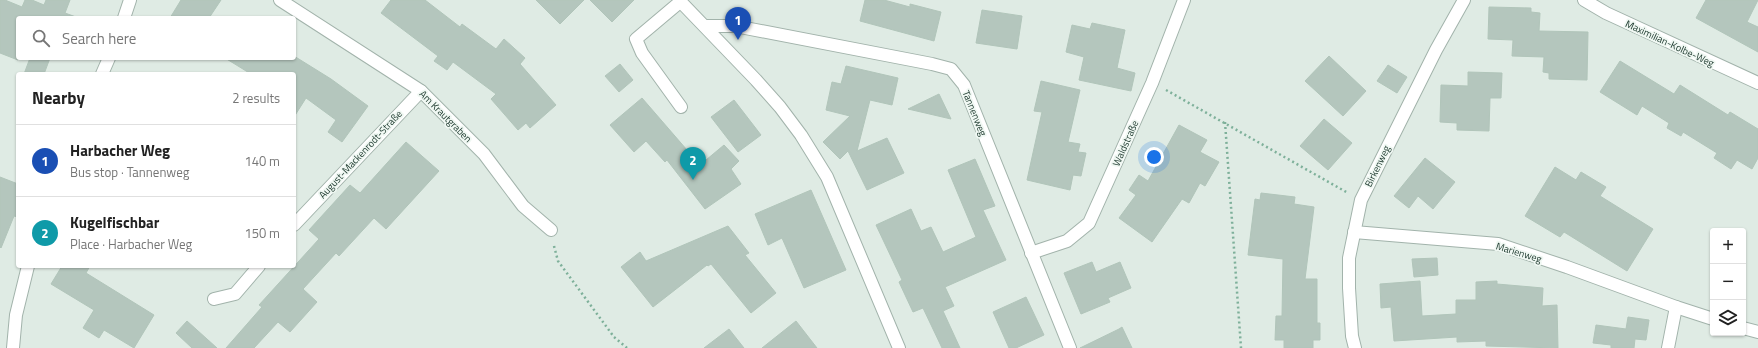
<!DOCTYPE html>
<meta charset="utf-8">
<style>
:root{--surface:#fff;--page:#f2f2f2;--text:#222;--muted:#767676;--line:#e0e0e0;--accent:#ea580c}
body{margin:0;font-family:"Titillium Web",sans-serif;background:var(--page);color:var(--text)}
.controls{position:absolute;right:12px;bottom:12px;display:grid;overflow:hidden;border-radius:4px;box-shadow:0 1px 3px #0004}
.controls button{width:36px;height:36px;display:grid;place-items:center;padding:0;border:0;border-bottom:1px solid var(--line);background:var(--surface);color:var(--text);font:20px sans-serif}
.you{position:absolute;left:1154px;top:157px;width:14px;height:14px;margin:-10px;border:3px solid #fff;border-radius:50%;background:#1a73e8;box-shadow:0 0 0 6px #1a73e833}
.badge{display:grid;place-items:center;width:26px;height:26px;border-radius:50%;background:var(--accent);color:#fff;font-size:13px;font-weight:700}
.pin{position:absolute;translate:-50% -33px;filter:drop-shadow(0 1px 2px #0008)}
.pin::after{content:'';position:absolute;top:21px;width:14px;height:12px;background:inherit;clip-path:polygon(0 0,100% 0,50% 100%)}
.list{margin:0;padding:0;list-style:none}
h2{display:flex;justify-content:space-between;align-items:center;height:52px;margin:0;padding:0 16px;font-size:17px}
h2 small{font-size:13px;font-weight:400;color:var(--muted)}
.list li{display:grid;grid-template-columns:26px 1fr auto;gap:12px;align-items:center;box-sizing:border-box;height:72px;padding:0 16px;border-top:1px solid var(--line)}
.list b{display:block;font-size:15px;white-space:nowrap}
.list p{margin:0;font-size:13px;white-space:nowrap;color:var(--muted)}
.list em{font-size:13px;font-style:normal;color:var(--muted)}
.icon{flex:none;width:22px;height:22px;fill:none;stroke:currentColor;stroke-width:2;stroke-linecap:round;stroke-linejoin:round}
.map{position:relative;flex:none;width:1758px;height:348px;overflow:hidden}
.search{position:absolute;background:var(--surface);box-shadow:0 1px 3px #0004;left:16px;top:16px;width:280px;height:44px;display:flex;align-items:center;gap:10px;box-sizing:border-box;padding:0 14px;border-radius:4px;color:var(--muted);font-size:15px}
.panel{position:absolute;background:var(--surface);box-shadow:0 1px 3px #0004;left:16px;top:72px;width:280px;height:196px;border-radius:4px}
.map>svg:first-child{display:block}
.building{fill:#b4c6bd;stroke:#b1c5ba}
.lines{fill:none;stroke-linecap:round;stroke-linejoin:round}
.minor-casing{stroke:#a2b3ab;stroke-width:14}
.path{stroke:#7eb09a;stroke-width:2.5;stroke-dasharray:2 3;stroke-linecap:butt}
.minor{stroke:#fff;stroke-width:12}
.labels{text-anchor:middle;stroke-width:3.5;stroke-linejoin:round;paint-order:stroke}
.street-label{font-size:10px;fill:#203c31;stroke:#f0f8f3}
</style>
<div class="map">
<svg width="1758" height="348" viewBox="0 0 1758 348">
<rect width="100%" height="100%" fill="#dfebe4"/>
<g class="building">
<polygon points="0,0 5,0 22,7 25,0 32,0 44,5 46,0 70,0 65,13 76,17 75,18 18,18 18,60 0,53"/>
<polygon points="181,0 221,0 209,18 170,18"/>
<polygon points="391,0 425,0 460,27 462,24 496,49 504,39 525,58 520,64 556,105 530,128 526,123 518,130 491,99 496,94 453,62 447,70 434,61 438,56 381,13"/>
<polygon points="536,0 584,0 560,24"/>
<polygon points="590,0 634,0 612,22"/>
<polygon points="865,0 884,0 910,7 910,4 941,12 934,41 860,21"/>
<polygon points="1706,0 1758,0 1747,22 1758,27 1758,52 1696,18"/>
<polygon points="1489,7 1531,8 1531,12 1540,13 1539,31 1588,32 1587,80 1549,79 1549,73 1543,72 1544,57 1512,56 1513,40 1488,39"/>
<polygon points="982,10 1022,16 1017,49 976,43"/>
<polygon points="1092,23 1125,30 1117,68 1135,73 1131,91 1079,80 1084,57 1066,52 1072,25 1090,29"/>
<polygon points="294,56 331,79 368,106 342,142 328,132 336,120 306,98 294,117 294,74 251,74 225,58 294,58"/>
<polygon points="1329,56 1366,91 1343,116 1305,81"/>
<polygon points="30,58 50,58 44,74 24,74"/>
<polygon points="1620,61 1674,94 1680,85 1728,115 1730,112 1758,129 1758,158 1752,169 1737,160 1731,169 1714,158 1717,153 1683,132 1681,136 1667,128 1669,123 1642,106 1637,115 1600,92"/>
<polygon points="620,64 633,80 619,92 605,76"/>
<polygon points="1388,65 1407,77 1397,93 1377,81"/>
<polygon points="846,66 898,78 892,105 870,100 857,151 887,138 904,173 867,190 848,151 840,159 823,142 850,116 826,110 832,82 841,84"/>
<polygon points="1468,72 1502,73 1501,98 1490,98 1489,131 1457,130 1457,123 1440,122 1441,85 1468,86"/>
<polygon points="1041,81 1080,90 1068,142 1080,144 1078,152 1086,153 1081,176 1073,175 1070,190 1027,180 1042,112 1034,111"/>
<polygon points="939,94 951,119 908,109"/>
<polygon points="642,98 700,165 724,145 739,161 731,169 741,184 705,209 667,160 665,162 646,141 634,152 610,125"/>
<polygon points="734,100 761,135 738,152 711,117"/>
<polygon points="1324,119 1352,143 1328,170 1300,146"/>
<polygon points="1179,125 1207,140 1200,152 1219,162 1205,186 1200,183 1189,203 1182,199 1152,242 1119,218 1136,195 1129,190 1139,175 1148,181"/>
<polygon points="406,142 439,171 386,229 374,218 339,256 336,253 303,289 317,302 290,332 278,322 254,348 226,348 262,307 259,305 319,239 309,230 350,185 360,193"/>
<polygon points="1425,158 1455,182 1433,209 1418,196 1409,208 1394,196"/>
<polygon points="975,159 995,206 983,210 1006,260 945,287 954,306 943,311 960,348 942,348 923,308 913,312 899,282 902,280 876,225 911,209 921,231 931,227 943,252 976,237 948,170"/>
<polygon points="1555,167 1576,180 1581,172 1606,187 1600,196 1653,229 1627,271 1564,232 1560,237 1525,216"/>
<polygon points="0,177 18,184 18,217 14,216 1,248 0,247"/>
<polygon points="811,190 846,270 804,288 782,238 768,245 755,214"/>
<polygon points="1261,193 1295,197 1294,204 1314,207 1305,279 1317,279 1317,323 1320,323 1320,340 1313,340 1313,348 1284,348 1284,340 1275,340 1276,316 1282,316 1283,259 1248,255 1255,199 1260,200"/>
<polygon points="728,226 749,253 745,255 776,293 751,313 711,264 708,266 707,265 653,307 621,267 640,252 646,261"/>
<polygon points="1437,258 1438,275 1414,277 1412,259"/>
<polygon points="1092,262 1096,272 1120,262 1131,288 1108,298 1110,302 1081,314 1064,273"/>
<polygon points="62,266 90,266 86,273 154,315 134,348 104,330 99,338 83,328 94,310 51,284"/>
<polygon points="1420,281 1422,316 1456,314 1456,300 1476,300 1476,282 1497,281 1497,284 1543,288 1542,306 1557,305 1558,348 1486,346 1486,341 1457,342 1457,337 1394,341 1391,307 1381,308 1380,284"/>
<polygon points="1026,297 1044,335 1016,348 1009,348 993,312"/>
<polygon points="1628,317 1649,320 1646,340 1635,339 1634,348 1611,348 1611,345 1593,343 1596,325 1626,329"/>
<polygon points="187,321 217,348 192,348 176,333"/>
<polygon points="796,321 817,348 762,348"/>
<polygon points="1122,327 1132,348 1080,348 1119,329"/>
<polygon points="729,329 744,348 704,348"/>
</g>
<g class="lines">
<g class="minor-casing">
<g id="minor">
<polyline points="280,0 421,91 484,154 523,206 551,230"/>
<polyline points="679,0 756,80 780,107 801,135 827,177 899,348"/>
<polyline points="1584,0 1606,13 1758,83"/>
<polyline points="680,2 636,39 642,53 681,107"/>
<polyline points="124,18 130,0"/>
<polyline points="706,26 735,26 932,64 951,69 964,85 1070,348"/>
<polyline points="102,74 109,58"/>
<polyline points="294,225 421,91"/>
<polyline points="1354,232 1498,244 1567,267 1676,307 1713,319"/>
<polyline points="1031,253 1067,241 1089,223 1152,83 1184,0"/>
<polyline points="214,299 235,294 259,266"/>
<polyline points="1743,328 1758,332"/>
<polyline points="13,348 16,315 28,266"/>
<polyline points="1355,348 1352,336 1349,288 1349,258 1361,200 1436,50 1464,0"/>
<polyline points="1668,348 1676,307"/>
</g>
</g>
<g class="path">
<polyline points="1166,90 1348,193"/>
<polyline points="1225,122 1241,348"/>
<polyline points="554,246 558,261 614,337 627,348"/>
</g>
<use href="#minor" class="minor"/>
</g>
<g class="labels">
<g class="street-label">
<text transform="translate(1670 43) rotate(25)" y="4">Maximilian-Kolbe-Weg</text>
<text transform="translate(975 113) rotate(68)" y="4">Tannenweg</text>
<text transform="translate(446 116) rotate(45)" y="4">Am Krautgraben</text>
<text transform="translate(1125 143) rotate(-66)" y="4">Waldstraße</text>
<text transform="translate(360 154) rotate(-47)" y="4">August-Mackenrodt-Straße</text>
<text transform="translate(1377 166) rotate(-64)" y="4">Birkenweg</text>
<text transform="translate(1519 252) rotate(17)" y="4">Marienweg</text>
</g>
</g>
</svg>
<div class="controls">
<button>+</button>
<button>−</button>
<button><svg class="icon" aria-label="layers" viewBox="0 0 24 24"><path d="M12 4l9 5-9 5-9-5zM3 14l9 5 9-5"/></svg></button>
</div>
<div class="you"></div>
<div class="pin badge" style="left:738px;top:40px;background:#1a4fb4">1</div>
<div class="pin badge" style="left:693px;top:180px;background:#0f9aa8">2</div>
<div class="search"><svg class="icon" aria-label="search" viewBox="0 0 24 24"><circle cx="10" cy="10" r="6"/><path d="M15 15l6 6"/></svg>Search here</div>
<section class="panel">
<h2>Nearby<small>2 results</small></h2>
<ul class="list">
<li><span class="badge" style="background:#1a4fb4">1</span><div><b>Harbacher Weg</b><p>Bus stop · Tannenweg</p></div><em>140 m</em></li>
<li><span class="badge" style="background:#0f9aa8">2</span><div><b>Kugelfischbar</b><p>Place · Harbacher Weg</p></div><em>150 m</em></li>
</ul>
</section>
</div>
